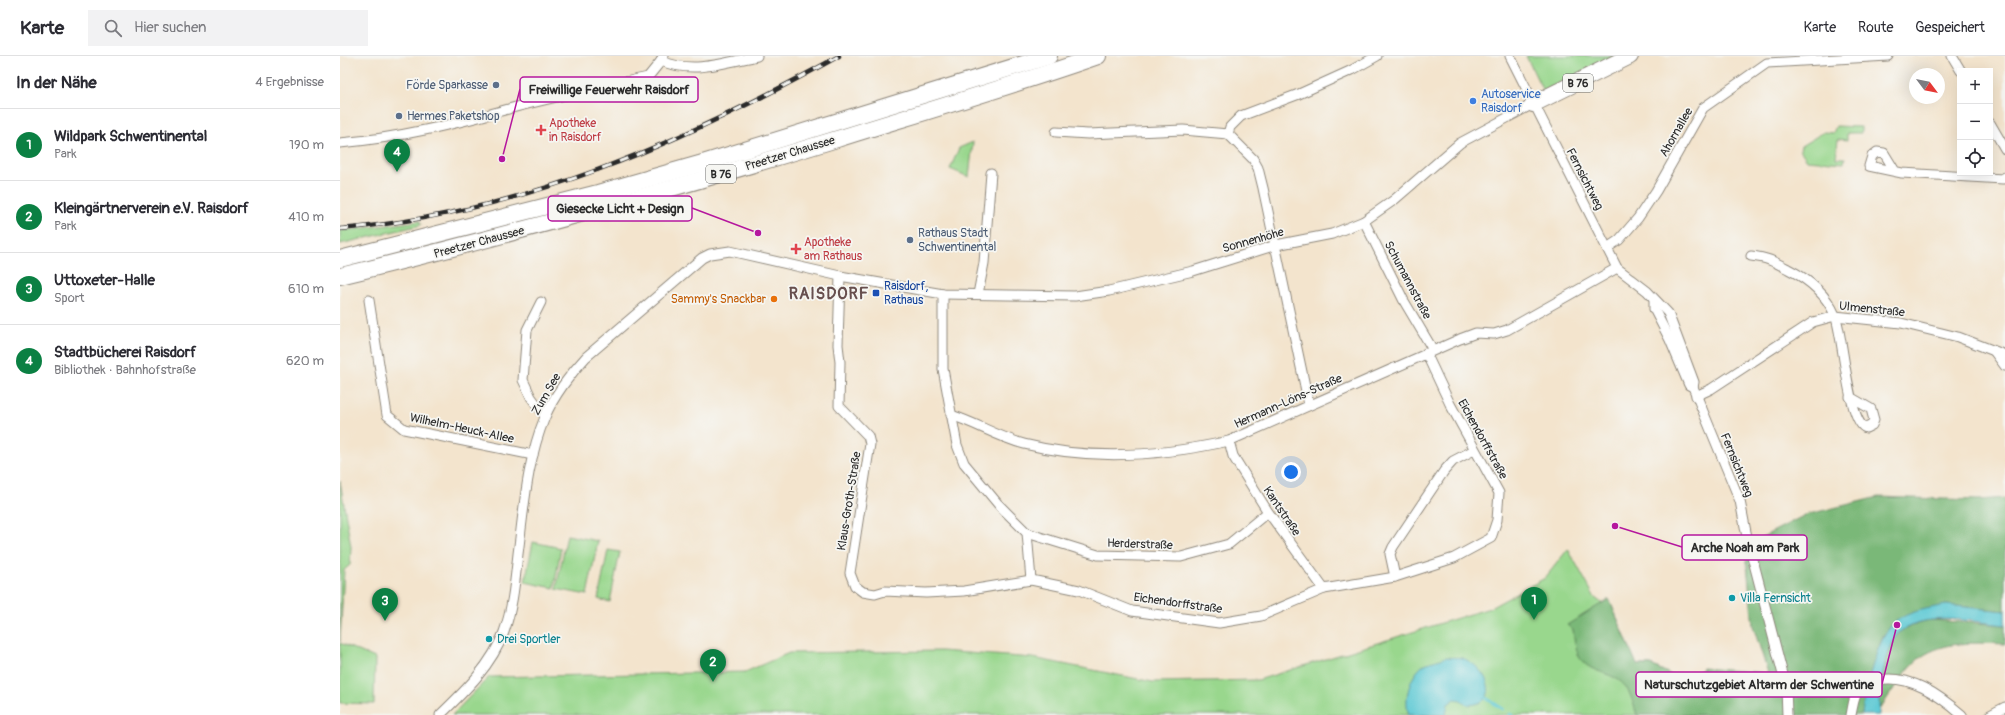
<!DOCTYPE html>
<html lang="de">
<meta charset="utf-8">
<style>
:root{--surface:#fff;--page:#f2f2f3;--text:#2b2b33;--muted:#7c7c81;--line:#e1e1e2;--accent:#0b8043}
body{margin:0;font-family:Pangolin,sans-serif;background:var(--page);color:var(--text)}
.controls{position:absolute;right:12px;top:12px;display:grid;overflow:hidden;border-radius:0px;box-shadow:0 4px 16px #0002}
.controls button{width:36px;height:36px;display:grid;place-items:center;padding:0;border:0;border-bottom:1px solid var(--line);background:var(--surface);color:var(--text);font:20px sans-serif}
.compass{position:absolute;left:1569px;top:12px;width:36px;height:36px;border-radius:50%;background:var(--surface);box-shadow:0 4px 16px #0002;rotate:122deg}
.you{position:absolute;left:951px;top:416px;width:14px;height:14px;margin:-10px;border:3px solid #fff;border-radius:50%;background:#1a73e8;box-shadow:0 0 0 6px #1a73e833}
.badge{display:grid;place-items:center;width:26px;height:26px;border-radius:50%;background:var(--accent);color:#fff;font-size:13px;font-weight:700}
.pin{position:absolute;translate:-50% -33px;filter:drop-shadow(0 1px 2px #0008)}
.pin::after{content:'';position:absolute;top:21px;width:14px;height:12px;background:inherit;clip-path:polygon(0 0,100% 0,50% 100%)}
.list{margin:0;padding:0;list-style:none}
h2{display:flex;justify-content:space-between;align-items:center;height:52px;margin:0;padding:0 16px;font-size:17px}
h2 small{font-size:13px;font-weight:400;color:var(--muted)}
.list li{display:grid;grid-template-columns:26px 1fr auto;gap:12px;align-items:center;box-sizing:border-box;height:72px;padding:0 16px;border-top:1px solid var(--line)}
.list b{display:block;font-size:15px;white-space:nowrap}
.list p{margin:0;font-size:13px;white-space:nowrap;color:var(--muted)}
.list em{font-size:13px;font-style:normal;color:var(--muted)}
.icon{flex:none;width:22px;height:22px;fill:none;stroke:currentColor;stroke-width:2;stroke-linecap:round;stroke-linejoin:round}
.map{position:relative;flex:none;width:1665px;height:659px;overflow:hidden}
header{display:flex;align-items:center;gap:24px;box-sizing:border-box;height:56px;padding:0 20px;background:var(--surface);border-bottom:1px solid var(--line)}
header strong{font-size:19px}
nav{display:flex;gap:22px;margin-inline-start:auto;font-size:14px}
.search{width:280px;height:36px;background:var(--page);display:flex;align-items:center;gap:10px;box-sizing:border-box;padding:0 14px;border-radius:0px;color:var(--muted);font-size:15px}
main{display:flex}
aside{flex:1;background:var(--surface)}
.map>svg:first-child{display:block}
.green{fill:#99d78d;stroke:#62815c}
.forest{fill:#7ab878;stroke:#527252}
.water{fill:#5dc9d4;stroke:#447a80}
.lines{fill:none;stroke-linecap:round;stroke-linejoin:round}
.stream{stroke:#5dc9d4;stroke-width:3}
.street-casing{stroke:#8f887c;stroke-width:11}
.highway-casing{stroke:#8f887c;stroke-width:18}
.street{stroke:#fff;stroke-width:9}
.highway{stroke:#fff;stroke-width:16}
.rail-casing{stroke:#2b2b2b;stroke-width:4.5}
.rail{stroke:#f6f6f2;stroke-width:3;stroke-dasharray:9;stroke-linecap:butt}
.service-dot{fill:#5c6f8a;stroke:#f6f6f2;stroke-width:1.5}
.shop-dot{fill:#3f7fe0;stroke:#f6f6f2;stroke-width:1.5}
.health-dot{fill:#e0444e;stroke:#f6f6f2;stroke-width:1.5}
.transit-dot{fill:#1a4fb4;stroke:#f6f6f2;stroke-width:1.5}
.food-dot{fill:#e8710a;stroke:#f6f6f2;stroke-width:1.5}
.culture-dot{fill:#0f9aa8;stroke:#f6f6f2;stroke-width:1.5}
.labels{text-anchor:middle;stroke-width:3.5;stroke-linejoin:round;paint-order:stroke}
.shield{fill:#f6f6f2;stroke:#686867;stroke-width:1}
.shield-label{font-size:11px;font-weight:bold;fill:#2b2b2b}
.service-label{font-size:12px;fill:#4e5e75;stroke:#f6f6f2;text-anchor:start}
.shop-label{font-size:12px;fill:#366cbe;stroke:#f6f6f2;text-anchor:start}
.health-label{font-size:12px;fill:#be3a42;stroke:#f6f6f2;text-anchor:start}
.street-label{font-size:12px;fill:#2b2b2b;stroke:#f6f6f2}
.transit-label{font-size:12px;fill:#164399;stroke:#f6f6f2;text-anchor:start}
.food-label{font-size:12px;fill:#c56008;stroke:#f6f6f2;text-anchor:end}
.culture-label{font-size:12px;fill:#0d838f;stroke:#f6f6f2;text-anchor:start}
.district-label{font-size:16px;font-weight:bold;letter-spacing:1px;fill:#674f4e;stroke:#f6f6f2}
.leader{fill:none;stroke:#b5179e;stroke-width:1.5}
.callout-dot{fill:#b5179e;stroke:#f6f6f2;stroke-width:1.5}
.callout{fill:#f6f6f2;stroke:#b5179e;stroke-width:1.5}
.callout-label{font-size:13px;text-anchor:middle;font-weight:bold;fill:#2b2b2b}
</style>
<header>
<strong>Karte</strong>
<div class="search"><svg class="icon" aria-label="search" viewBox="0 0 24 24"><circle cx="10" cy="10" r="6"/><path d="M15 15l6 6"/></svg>Hier suchen</div>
<nav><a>Karte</a><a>Route</a><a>Gespeichert</a></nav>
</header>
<main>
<aside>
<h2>In der Nähe<small>4 Ergebnisse</small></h2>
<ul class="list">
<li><span class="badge">1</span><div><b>Wildpark Schwentinental</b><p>Park</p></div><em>190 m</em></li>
<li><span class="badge">2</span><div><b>Kleingärtnerverein e.V. Raisdorf</b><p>Park</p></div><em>410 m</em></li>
<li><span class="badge">3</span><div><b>Uttoxeter-Halle</b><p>Sport</p></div><em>610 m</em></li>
<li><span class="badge">4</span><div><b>Stadtbücherei Raisdorf</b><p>Bibliothek · Bahnhofstraße</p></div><em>620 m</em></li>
</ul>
</aside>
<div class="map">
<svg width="1665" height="659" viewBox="0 0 1665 659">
<rect width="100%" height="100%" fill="#f6f6f2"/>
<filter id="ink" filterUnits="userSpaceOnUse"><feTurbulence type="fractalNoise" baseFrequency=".025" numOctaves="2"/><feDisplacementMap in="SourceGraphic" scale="8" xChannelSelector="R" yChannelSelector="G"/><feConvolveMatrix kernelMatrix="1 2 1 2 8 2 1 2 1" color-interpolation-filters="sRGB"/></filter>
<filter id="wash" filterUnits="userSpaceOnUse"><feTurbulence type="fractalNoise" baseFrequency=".012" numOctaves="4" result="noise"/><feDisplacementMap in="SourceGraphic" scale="16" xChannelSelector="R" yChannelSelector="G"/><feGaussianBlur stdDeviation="0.9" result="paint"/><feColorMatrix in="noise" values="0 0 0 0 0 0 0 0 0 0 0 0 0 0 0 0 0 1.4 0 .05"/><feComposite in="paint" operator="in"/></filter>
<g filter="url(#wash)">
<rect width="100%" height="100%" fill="#f3e4cd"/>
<g class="green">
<polygon points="1186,0 1276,0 1203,35"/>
<polygon points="1496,70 1521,71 1521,77 1507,77 1507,84 1498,83 1496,102 1505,102 1504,107 1467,104 1460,94 1461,90 1484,76 1493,77"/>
<polygon points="633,86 629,121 610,113 619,92"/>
<polygon points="80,165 81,169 0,188 0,175"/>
<polygon points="0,425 11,491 10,509 4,514 0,586"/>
<polygon points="227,479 258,485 247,539 216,533"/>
<polygon points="193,486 221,492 214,532 185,526"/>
<polygon points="1228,493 1255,542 1262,547 1269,543 1297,609 1311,609 1348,627 1362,612 1440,659 112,659 149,621 405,616 449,597 601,595 693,602 813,626 918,624 1150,552 1205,522"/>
<polygon points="268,494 280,496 270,546 258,543"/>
<polygon points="0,587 35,602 34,648 0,647"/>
</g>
<g class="forest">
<path d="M1538 441 1639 444 1665 442V555L1606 549 1573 557 1555 566 1542 582 1536 600 1522 659H1297C1294 651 1292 640 1287 633 1275 613 1247 620 1238 598 1235 591 1234 581 1233 574L1227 569 1269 543 1297 609H1311L1348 627 1362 612 1428 617 1413 570 1405 490 1465 459Z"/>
<path d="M1590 564 1665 569V588C1637 587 1606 584 1581 601 1566 612 1550 639 1539 654 1540 633 1543 588 1561 575 1570 569 1580 566 1590 564Z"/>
</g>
<g class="water">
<path d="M1606 549 1665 555V569C1634 566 1587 555 1561 575 1554 580 1552 589 1549 596 1541 617 1539 637 1539 659H1522C1524 637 1537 581 1554 567 1567 555 1590 552 1606 549Z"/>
<path d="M1106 601C1111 602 1117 601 1122 602 1146 610 1165 648 1127 649L1121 644 1115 643 1108 648 1106 659H1069C1063 643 1070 618 1085 608 1091 605 1100 604 1106 601Z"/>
</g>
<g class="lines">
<g class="stream">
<polyline points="1146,642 1163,653"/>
<polyline points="1170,658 1172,659"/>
</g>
</g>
</g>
<g filter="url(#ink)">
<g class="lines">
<g class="street-casing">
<g id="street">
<polyline points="1170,0 1277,212 1307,235 1328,257 1354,326 1353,331"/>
<polyline points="1612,0 1621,15"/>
<path d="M321 5C353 18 384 7 417 0"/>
<polyline points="1650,67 1665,93"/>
<polyline points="716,76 748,78 843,74 888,78 913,103 918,112 923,132 969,349"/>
<polyline points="888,78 890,71 901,60 959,38 1012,14 1037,0"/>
<path d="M0 87C59 82 115 68 172 52 217 40 262 31 308 21L321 5 323 0"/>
<polyline points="1555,115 1544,97 1537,96 1532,100 1529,110 1562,117 1663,123 1665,121"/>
<polyline points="1024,165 1064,245 1093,294"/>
<polyline points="1267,192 1279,184 1298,162 1316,135 1363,52 1427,7 1548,0"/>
<path d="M1411 200C1428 202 1433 205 1448 213 1468 223 1486 238 1495 259 1503 278 1508 367 1526 372L1532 369 1534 364 1531 353 1510 341"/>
<polyline points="500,220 498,289 500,306 499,350 528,380 530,388 510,517 515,530 523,536 535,538 545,535 586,537 624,535 691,524 739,534 792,555 879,567 921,560 984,533 1055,521 1114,502 1151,482 1157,464 1159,437 1110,348 1086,297"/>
<polyline points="603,238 603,313 617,389 624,407 658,448 687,477 691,524"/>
<polyline points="638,238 644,207 651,117"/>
<polyline points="29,244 47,359 64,373 193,399"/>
<polyline points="1314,244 1314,253 1330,284 1349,329 1353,331 1400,445 1407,481 1446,630 1447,659"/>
<polyline points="201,246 187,274 183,324 191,341 205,360"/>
<polyline points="1654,295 1665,310"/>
<polyline points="1356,340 1371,333 1473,266 1495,260 1561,267 1618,281 1665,299"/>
<path d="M611 359C636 367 658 381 684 388 751 405 822 400 889 385L1120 283 1136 277 1154 278 1167 274 1277 212"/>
<polyline points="889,385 893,400 928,456 984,533"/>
<polyline points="687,477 758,499 841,501 889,488 928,456"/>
<polyline points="1055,521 1050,498 1053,491 1104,415 1113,405 1134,394"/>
<path d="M100 659C125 635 152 609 164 576 173 551 175 524 178 498 184 452 187 404 205 361 213 341 231 317 246 301L362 202 370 198 390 195 500 220 603 238 735 240 769 235 853 215 936 189 992 178 1024 165 1054 144 1120 87 1193 48"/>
<path d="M1511 659C1513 650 1514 637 1521 630 1526 625 1532 625 1538 624 1570 618 1599 639 1622 659"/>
<polyline points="1650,659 1665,651"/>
</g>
</g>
<g class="highway-casing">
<g id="highway">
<polyline points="1193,48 1290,0"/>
<polyline points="0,203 258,137 363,107 709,0"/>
<path d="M0 220C168 180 333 133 497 83 584 56 672 30 758 0"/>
</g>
</g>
<use href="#street" class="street"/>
<use href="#highway" class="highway"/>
<g class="rail-casing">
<path id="rail" d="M0 173C181 158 342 87 499 0"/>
</g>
<use href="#rail" class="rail"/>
</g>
</g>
<g class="service-dot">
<circle cx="156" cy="29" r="4"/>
<circle cx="59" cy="60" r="4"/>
<circle cx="570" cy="184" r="4"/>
</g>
<circle class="shop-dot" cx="1133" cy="45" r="4"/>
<g class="health-dot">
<path d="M199 68h4v4h4v4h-4v4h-4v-4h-4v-4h4z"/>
<path d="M454 187h4v4h4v4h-4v4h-4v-4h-4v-4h4z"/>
</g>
<rect class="transit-dot" x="532" y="233" width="8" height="8" rx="2"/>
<circle class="food-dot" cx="434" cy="243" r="4"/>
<g class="culture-dot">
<circle cx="1392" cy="542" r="4"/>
<circle cx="149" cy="583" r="4"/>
</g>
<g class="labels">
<g class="shield">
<rect x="1223" y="18" width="30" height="18" rx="3"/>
<rect x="366" y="109" width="30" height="18" rx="3"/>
</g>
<g class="shield-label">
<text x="1238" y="31">B 76</text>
<text x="381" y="122">B 76</text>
</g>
<g class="service-label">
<text x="148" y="33" text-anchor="end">Förde Sparkasse</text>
<text x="67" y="64">Hermes Paketshop</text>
<text x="578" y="181">Rathaus Stadt<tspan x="578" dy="14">Schwentinental</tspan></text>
</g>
<g class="shop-label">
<text x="1141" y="42">Autoservice<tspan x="1141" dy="14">Raisdorf</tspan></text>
</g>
<g class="health-label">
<text x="209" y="71">Apotheke<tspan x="209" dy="14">in Raisdorf</tspan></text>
<text x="464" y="190">Apotheke<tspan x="464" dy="14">am Rathaus</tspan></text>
</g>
<g class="street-label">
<text transform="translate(1336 76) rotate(-60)" y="4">Ahornallee</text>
<text transform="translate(450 97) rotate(-17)" y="4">Preetzer Chaussee</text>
<text transform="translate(1245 123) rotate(63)" y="4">Fernsichtweg</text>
<text transform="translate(913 184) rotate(-16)" y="4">Sonnenhöhe</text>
<text transform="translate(139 186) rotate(-15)" y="4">Preetzer Chaussee</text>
<text transform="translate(1068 224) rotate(62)" y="4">Schumannstraße</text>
<text transform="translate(1532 253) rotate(6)" y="4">Ulmenstraße</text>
<text transform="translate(206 338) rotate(-60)" y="4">Zum See</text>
<text transform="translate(948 345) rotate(-24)" y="4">Hermann-Löns-Straße</text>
<text transform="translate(122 372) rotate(12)" y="4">Wilhelm-Heuck-Allee</text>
<text transform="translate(1143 383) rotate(61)" y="4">Eichendorffstraße</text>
<text transform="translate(1397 409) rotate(68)" y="4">Fernsichtweg</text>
<text transform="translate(509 445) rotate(-81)" y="4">Klaus-Groth-Straße</text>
<text transform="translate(942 455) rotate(56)" y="4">Kantstraße</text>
<text transform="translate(800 488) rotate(2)" y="4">Herderstraße</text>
<text transform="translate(838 547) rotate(8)" y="4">Eichendorffstraße</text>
</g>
<g class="transit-label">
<text x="544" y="234">Raisdorf,<tspan x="544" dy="14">Rathaus</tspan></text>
</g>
<g class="food-label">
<text x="426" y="247">Sammy's Snackbar</text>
</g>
<g class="culture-label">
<text x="1400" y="546">Villa Fernsicht</text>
<text x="157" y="587">Drei Sportler</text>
</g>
<g class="district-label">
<text x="489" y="243">RAISDORF</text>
</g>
</g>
<path class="leader" d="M162 103L180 33M418 177L352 152M1275 470L1342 491M1557 569L1542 628"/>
<g class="callout-dot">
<circle cx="162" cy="103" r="4"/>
<circle cx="418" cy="177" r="4"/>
<circle cx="1275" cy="470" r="4"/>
<circle cx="1557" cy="569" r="4"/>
</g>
<g class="callout">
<rect x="180" y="21" width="178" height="25" rx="4"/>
<rect x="208" y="140" width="144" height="25" rx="4"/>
<rect x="1342" y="479" width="125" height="25" rx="4"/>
<rect x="1296" y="616" width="246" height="25" rx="4"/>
</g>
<g class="callout-label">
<text x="269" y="38">Freiwillige Feuerwehr Raisdorf</text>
<text x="280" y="157">Giesecke Licht + Design</text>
<text x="1405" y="496">Arche Noah am Park</text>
<text x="1419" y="633">Naturschutzgebiet Altarm der Schwentine</text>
</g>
</svg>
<div class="controls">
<button>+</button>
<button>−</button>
<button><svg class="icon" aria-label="locate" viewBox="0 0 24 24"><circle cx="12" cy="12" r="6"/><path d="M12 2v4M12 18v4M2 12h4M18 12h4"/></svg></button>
</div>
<svg class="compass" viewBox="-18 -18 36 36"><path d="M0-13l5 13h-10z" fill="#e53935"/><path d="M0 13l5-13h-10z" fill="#7c7c81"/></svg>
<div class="you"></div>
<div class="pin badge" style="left:1194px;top:564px">1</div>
<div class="pin badge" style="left:373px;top:626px">2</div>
<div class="pin badge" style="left:45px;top:565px">3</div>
<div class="pin badge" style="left:57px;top:116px">4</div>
</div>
</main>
